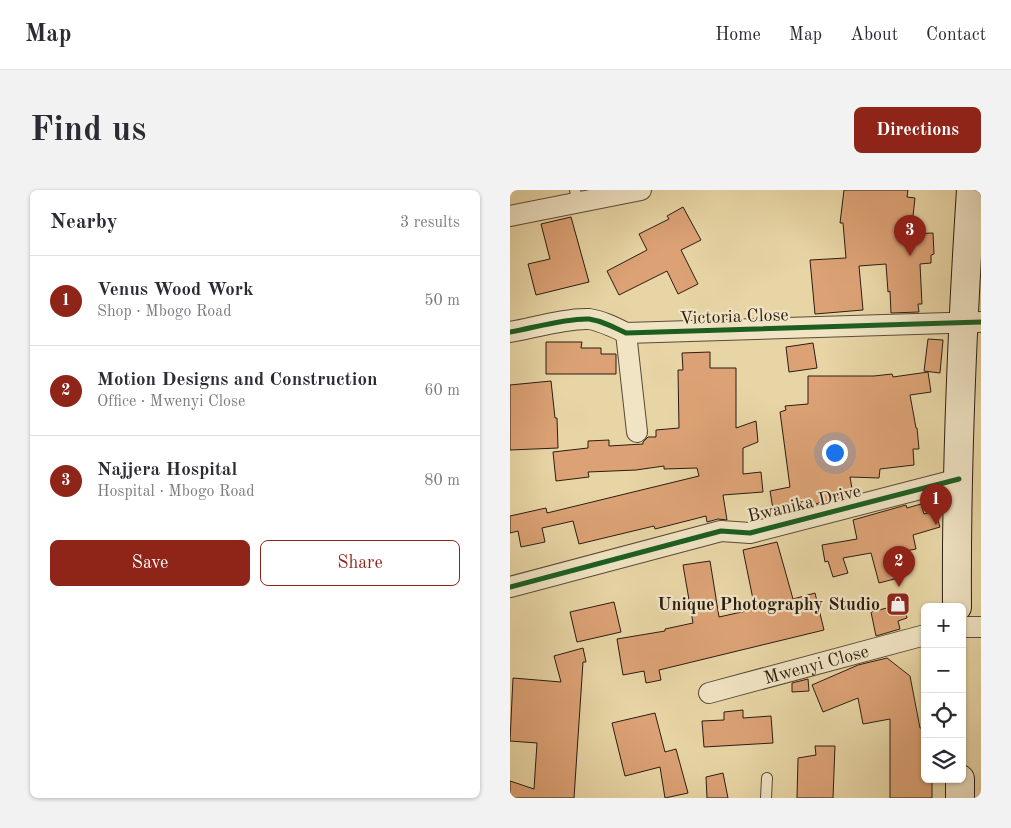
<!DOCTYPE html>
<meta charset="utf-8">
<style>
:root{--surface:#fff;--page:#f2f2f3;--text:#2b2b33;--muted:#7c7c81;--line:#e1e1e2;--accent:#8f2418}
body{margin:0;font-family:"Old Standard TT",serif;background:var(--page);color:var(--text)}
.controls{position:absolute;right:15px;bottom:15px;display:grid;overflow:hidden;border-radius:8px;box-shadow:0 1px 4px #0004}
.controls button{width:45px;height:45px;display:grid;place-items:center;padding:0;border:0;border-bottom:1px solid var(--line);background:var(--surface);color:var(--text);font:25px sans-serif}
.you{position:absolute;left:324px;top:262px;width:18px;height:18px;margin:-12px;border:4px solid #fff;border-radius:50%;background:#1a73e8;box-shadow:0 0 0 8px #1a73e833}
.badge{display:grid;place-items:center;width:32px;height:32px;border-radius:50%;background:var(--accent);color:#fff;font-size:16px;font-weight:700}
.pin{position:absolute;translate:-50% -41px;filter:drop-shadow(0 1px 2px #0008)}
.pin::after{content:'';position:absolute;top:26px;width:18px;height:15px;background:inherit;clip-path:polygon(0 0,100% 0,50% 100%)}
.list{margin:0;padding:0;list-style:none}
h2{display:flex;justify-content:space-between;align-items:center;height:65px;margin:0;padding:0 20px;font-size:21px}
h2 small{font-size:16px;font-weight:400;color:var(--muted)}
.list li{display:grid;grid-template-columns:32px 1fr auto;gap:15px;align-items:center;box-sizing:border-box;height:90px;padding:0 20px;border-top:1px solid var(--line)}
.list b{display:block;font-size:19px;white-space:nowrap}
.list p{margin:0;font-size:16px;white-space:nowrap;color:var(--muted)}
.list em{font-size:16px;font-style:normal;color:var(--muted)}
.actions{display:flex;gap:10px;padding:15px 20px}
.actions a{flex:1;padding:11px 0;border:1px solid var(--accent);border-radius:8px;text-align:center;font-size:18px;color:var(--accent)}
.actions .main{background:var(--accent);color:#fff}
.icon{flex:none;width:28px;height:28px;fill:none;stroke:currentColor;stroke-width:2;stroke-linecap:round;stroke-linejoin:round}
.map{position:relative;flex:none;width:471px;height:608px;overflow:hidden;border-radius:8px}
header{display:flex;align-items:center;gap:30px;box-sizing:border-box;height:70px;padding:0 25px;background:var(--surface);border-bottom:1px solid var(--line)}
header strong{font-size:24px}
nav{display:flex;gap:28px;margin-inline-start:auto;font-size:18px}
.intro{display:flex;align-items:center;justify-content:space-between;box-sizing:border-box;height:120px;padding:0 30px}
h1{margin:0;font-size:35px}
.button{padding:12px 22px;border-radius:8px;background:var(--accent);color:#fff;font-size:18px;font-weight:700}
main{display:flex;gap:30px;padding:0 30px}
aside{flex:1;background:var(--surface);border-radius:8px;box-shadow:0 1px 4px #0004}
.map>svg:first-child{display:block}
.building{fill:#dca275;stroke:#2b1c12}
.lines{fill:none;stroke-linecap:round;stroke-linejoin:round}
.lane-casing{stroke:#5a4a37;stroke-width:12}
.street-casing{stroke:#5a4a37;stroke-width:22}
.secondary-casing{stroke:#2b1c12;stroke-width:30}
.lane{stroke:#f0e4c4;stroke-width:10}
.street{stroke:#f0e4c4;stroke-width:20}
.secondary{stroke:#f0e4c4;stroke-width:28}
.cycleway-casing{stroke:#f0e4c4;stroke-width:8}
.cycleway{stroke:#1b5e20;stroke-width:5}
.labels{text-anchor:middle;stroke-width:4.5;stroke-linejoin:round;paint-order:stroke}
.street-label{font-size:18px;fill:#2b1c12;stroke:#f0e4c4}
.poi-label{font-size:18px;font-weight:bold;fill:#2b1c12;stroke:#f0e4c4;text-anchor:end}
</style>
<header>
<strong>Map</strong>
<nav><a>Home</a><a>Map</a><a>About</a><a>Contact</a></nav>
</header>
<div class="intro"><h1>Find us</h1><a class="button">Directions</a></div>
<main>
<aside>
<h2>Nearby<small>3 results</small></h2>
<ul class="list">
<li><span class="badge">1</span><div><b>Venus Wood Work</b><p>Shop · Mbogo Road</p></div><em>50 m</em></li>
<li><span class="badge">2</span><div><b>Motion Designs and Construction</b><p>Office · Mwenyi Close</p></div><em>60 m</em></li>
<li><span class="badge">3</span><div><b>Najjera Hospital</b><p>Hospital · Mbogo Road</p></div><em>80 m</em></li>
</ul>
<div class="actions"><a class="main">Save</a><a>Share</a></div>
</aside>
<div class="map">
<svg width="471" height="608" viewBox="0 0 471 608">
<rect width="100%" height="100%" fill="#e8d5a5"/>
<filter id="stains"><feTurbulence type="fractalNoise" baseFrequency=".004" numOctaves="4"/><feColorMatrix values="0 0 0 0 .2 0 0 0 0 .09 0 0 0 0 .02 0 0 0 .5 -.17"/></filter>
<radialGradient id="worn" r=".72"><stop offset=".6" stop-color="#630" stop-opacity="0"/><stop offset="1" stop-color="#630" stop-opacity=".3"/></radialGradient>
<g class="building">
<polygon points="334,0 398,0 397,7 405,8 401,44 423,43 424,64 421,65 421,73 410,74 412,114 408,114 409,122 381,123 380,101 378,102 376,74 349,76 353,120 305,124 300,70 336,68 333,33 330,33"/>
<polygon points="173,17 191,50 171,60 188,94 168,104 157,81 109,105 97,81 137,60 129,44 159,29 157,26"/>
<polygon points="61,27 79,92 26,105 18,74 40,69 31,34"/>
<polygon points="418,149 433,150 430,183 414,181"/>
<polygon points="36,152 72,152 71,158 91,158 91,164 106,164 106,184 36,184"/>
<polygon points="303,153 307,178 279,182 276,157"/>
<polygon points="200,162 200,178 226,178 226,238 246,231 248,252 233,258 233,284 251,282 253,302 213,305 217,330 208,329 197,332 196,326 145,339 144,336 69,354 63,331 32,338 35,352 11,357 8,341 0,343 0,326 36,318 37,323 189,286 187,278 154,279 154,276 126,280 78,282 79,287 46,291 43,262 78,258 78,251 99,250 99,256 133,254 133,252 138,247 146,247 146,240 169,238 168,180 173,180 172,163"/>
<polygon points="418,182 421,202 400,205 406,238 407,238 409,259 403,259 404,275 370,279 369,288 340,287 343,304 264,325 260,301 280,297 270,222 276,220 275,216 298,214 298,186 364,186 382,184 383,187"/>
<polygon points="41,191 45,228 47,228 48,258 0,260 0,195"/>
<polygon points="411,314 414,324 425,321 430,337 403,345 406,359 390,362 396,386 369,393 361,363 333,368 338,383 323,387 318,371 315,372 312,355 347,349 343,330 396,315 397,318"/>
<polygon points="267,352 283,409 305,403 314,440 149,480 151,490 136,493 134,481 113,485 107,449 155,441 155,439 183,433 173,375 200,371 209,427 245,419 233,360"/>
<polygon points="104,412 111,442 67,452 60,422"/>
<polygon points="393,414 397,428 388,431 390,439 366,446 361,422"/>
<polygon points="73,458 76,472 73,472 64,608 0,608 0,591 24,599 27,553 0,551 3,488 51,492 44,466"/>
<polygon points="377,468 400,486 410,538 415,538 415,589 422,589 422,608 380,608 380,529 353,534 348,508 313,522 302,495 348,475"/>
<polygon points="298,489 299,501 282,502 282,493"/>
<polygon points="233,520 233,528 261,526 263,553 194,557 192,531 214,530 214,522"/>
<polygon points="145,523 155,562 166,559 178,603 155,608 150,577 115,586 102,533"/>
<polygon points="305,556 325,556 323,608 287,608 288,568 306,565"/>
<polygon points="213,583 218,608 197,608 196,587"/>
</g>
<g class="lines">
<g class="lane-casing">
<g id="lane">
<polyline points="65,0 68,12"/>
<polyline points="256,608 257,588"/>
</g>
</g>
<g class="street-casing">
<g id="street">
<polyline points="0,26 131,0"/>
<path d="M0 142C23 138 56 128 79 129 92 131 104 137 116 143L471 132"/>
<polyline points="116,143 127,242"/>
<polyline points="0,397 211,341 240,343 449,289"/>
<polyline points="452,437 471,437"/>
<path id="s1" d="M199 503 415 445"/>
</g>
</g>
<g class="secondary-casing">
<g id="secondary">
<path d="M447 417C446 278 452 139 461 0"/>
<polyline points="450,589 450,608"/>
</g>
</g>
<use href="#lane" class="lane"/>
<use href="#street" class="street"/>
<use href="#secondary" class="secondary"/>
<g class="cycleway-casing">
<g id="cycleway">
<path d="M0 142C23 138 56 128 79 129 92 131 104 137 116 143L471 132"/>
<polyline points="0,397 211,341 240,343 449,289"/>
</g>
</g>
<use href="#cycleway" class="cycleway"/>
</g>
<defs>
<g id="shop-square" transform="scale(1.25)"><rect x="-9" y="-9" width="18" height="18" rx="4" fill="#8f2418" stroke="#f0e4c4"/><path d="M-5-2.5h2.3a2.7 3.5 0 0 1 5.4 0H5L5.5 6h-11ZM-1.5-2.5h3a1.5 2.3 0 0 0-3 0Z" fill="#fff"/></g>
</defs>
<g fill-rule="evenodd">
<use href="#shop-square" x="388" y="414"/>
</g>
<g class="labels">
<g class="street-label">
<text transform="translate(224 126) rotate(-2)" y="6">Victoria Close</text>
<text transform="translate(294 313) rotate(-13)" y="6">Bwanika Drive</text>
<text dy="6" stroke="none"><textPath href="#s1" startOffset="111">Mwenyi Close</textPath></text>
</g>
<g class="poi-label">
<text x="370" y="420">Unique Photography Studio</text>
</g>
</g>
<rect width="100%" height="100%" filter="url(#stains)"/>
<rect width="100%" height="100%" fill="url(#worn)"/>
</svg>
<div class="controls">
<button>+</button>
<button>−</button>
<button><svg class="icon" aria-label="locate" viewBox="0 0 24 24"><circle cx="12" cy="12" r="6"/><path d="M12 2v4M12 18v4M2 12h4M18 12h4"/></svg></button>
<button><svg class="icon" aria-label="layers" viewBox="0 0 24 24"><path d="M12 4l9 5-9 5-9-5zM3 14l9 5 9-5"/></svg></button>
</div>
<div class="you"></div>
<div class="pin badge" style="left:426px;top:335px">1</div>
<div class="pin badge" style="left:389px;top:397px">2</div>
<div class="pin badge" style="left:400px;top:66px">3</div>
</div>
</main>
